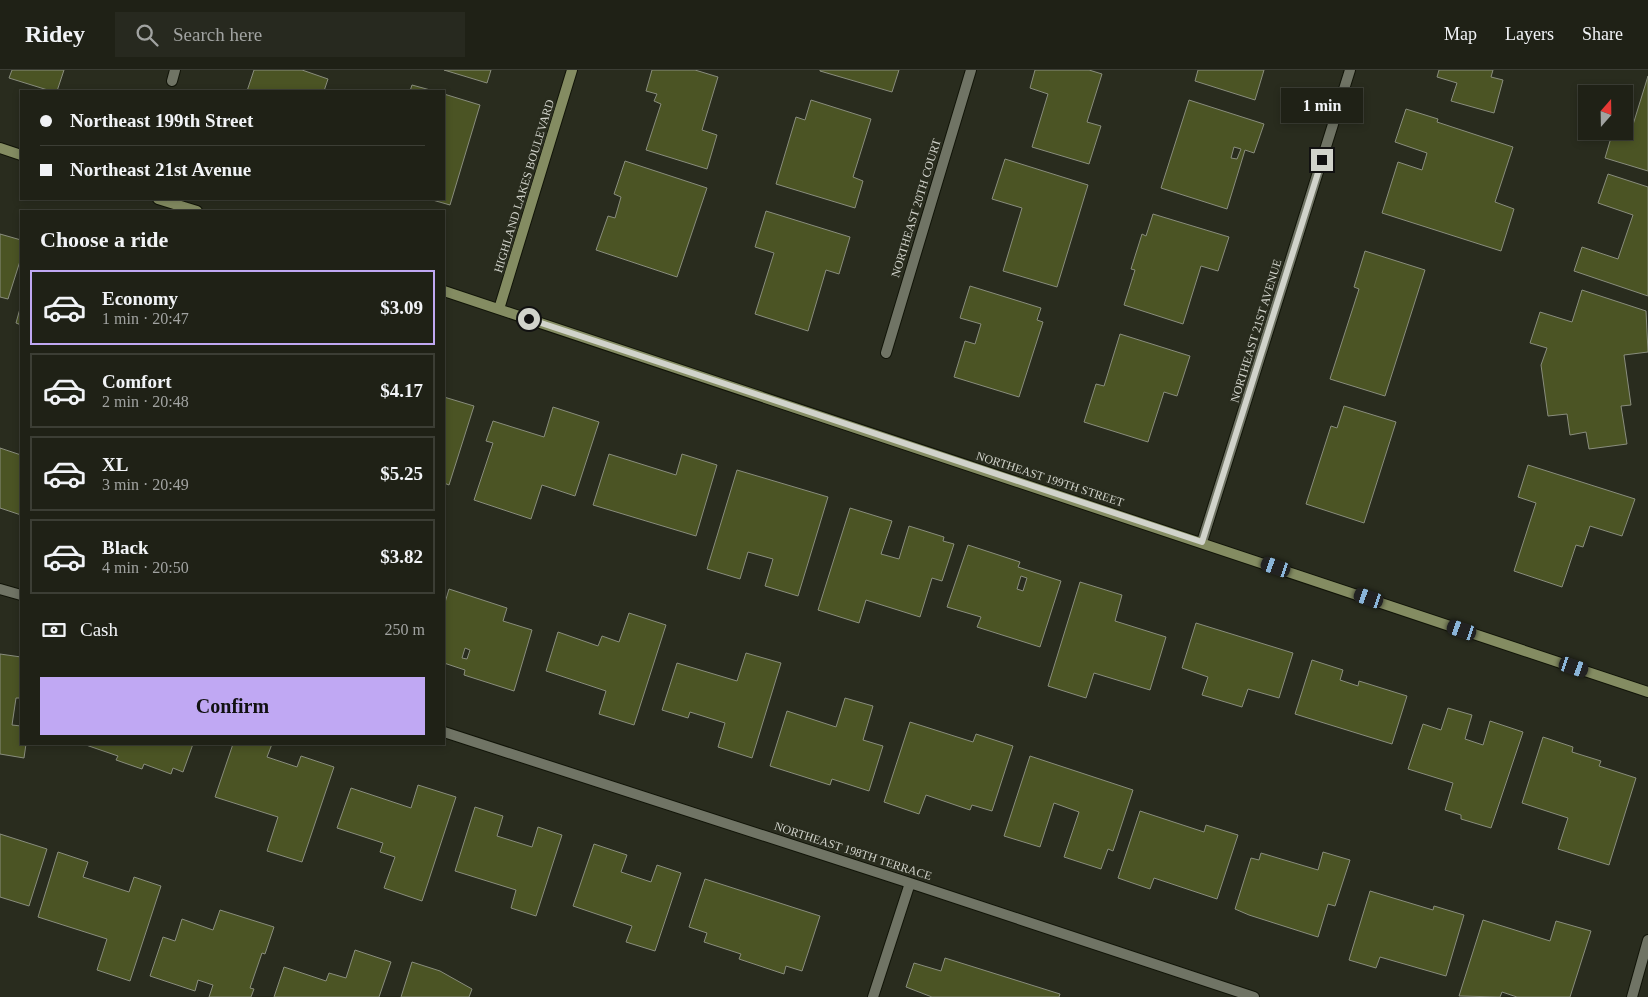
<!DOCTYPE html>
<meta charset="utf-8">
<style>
body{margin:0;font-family:Georgia,serif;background:#27291f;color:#f1f3f6;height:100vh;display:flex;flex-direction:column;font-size:19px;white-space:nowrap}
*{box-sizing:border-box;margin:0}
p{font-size:16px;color:#a1a3a1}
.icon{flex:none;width:28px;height:28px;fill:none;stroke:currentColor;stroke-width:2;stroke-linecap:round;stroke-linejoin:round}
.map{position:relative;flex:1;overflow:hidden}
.side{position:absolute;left:20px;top:140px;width:425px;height:535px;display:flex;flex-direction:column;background:#1f2116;border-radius:0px;box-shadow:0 2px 8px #0003,0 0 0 1px #3c3e35}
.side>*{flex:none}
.banner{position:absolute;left:20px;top:20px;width:425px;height:110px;border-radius:0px;box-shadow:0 2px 8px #0003,0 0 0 1px #3c3e35;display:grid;align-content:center;height:110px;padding:0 20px;background:#1f2116}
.needle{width:32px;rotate:20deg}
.tools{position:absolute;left:1578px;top:15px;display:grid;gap:10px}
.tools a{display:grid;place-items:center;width:55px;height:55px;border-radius:0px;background:#1f2116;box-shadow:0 2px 8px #0003,0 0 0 1px #3c3e35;font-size:25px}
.end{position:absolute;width:22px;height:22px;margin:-11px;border:6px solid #d1d3cb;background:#111;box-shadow:0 0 0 2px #111}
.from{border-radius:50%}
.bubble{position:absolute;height:35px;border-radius:0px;background:#1f2116;box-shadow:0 2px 8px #0003,0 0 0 1px #3c3e35;font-size:16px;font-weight:700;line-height:35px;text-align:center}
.car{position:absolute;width:15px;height:30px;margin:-15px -8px;border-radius:6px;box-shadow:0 0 4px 1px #0007;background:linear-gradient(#222 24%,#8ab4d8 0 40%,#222 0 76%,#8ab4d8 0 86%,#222 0)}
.banner b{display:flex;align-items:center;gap:18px;height:48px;font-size:19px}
.banner b+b{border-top:1px solid #3c3e35}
.banner i{width:12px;height:12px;background:#f1f3f6}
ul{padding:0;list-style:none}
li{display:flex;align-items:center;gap:15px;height:75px;margin:0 10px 8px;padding:0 10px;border:2px solid #3c3e35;border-radius:0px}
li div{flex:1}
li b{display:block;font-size:19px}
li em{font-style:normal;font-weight:700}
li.on{border-color:#c0a8f3}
li>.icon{width:45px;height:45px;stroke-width:1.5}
h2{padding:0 20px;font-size:22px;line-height:60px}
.pay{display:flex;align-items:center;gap:12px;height:55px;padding:0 20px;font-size:19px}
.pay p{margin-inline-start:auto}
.action{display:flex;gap:10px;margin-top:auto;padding:10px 20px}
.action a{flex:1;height:58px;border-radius:0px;background:#c0a8f3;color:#111;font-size:20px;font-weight:700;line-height:58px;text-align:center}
header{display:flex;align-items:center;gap:30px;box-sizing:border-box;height:70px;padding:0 25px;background:#1f2116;border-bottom:1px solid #3c3e35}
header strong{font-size:24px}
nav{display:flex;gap:28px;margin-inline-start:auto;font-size:18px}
.search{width:350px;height:45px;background:#27291f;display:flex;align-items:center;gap:12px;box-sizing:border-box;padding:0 18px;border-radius:0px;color:#a1a3a1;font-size:19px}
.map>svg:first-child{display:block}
.building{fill:#4b5424;stroke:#898d7d;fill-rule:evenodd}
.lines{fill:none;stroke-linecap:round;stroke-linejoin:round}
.street-casing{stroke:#111408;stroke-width:12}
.secondary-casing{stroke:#111408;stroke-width:12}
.street{stroke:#707465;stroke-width:10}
.secondary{stroke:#848c62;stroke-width:10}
.route{stroke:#d1d3cb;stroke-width:6}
.labels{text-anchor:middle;stroke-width:5;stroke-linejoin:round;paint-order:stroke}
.street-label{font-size:12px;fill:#d1d3cb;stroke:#292c1e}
</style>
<header>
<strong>Ridey</strong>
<div class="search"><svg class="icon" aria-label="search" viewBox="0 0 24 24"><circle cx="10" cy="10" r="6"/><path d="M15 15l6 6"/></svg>Search here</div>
<nav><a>Map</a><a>Layers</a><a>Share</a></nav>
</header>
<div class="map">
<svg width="1648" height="927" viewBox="0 0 1648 927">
<rect width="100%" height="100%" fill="#292c1e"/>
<path class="building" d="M12,0H64L57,21H51L9,8Z
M254,0H302L328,9L324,21H247Z
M444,0H491L487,13Z
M652,0H695L718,7L702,60L717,65L707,99L646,80L661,34L654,31L657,24L646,21Z
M820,0H899L892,22L820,1Z
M1035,0H1089L1102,4L1087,52L1101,56L1089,94L1032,77L1048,24L1030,18Z
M1198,0H1264L1255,30L1195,11Z
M1439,0H1493L1491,7L1503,10L1494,43L1451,31L1457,13L1437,7Z
M1648,6V101L1605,88L1613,61H1624V56L1632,58Z
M412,15L434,21H410Z
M444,24L480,35L450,135L429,129H444Z
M811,30L871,49L853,107L863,111L855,138L776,114L796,47L805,50Z
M1189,30L1264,54L1254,83L1245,80L1227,139L1161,118ZM1234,77L1241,79L1237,89L1231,88Z
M1406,39L1438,49L1437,52L1513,77L1495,132L1514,139L1501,181L1382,143L1398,92L1422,100L1427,83L1395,72Z
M1005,89L1088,115L1057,217L1003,201L1022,138L992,129Z
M625,91L707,118L677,207L596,180L608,146L615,148L621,127L614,124Z
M1608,104L1648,117V226L1574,201L1582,177L1618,189L1633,145L1598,133Z
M766,141L850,167L839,204L826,200L808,261L755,244L774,183L755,177Z
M1153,144L1229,167L1218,201L1201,196L1183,254L1124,235L1135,200L1131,199L1142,164L1146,166Z
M0,164L21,170V188L8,229L0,227Z
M1365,181L1425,200L1385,326L1330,309L1359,219L1354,217Z
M970,216L1041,238L1037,250L1043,252L1019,327L954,307L965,271L975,274L981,254L960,248Z
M1582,220L1646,241L1648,282L1624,285L1631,335L1621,336L1627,374L1589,379L1586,362L1570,365L1567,344L1548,346L1541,295L1547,278L1530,273L1540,242L1572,252Z
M21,235V255L16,253Z
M1120,264L1190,286L1177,326L1164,322L1148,372L1084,352L1096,314L1104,316Z
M444,327L474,336L449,415L444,413Z
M1344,336L1396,352L1364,453L1306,434L1331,356L1337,358Z
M553,337L599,352L575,426L542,415L531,449L474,430L493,373L486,371L493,351L544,367Z
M0,378L21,385V445L0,438Z
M609,384L676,405L682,384L717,395L696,466L593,435Z
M1528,395L1635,429L1622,466L1590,456L1583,477L1576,475L1562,517L1514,501L1536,433L1518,427Z
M737,400L828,427L798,526L765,516L773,489L748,482L740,509L707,499Z
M850,438L892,451L881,484L899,489L909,456L944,467L943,471L954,474L942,511L932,508L920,547L866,530L859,553L818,540Z
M968,475L1020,492L1018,497L1061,511L1040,577L977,557L981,547L947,537ZM1021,506L1027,508L1023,521L1017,519Z
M1080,512L1122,525L1115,551L1166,567L1150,620L1094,603L1086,628L1048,616Z
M449,519L507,538L503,551L532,560L514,621L464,605L465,600L444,593V536ZM465,578L470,580L467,589L462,588Z
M629,543L666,555L634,655L599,644L606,621L546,601L558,562L598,576L602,566L619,572Z
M1196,553L1293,583L1279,628L1248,619L1242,637L1202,625L1208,607L1182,598Z
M746,583L781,593L752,688L718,677L725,653L690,642L688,648L662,640L677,593L737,611Z
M0,584L21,587V628H16L12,655L21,656V674H26L24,688L0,684Z
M1312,590L1343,600L1340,610L1358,616L1359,611L1407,626L1392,674L1295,644Z
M845,628L873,636L863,670L883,676L869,721L832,709L830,715L770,696L787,641L836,657Z
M1448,638L1472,645L1465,669L1483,675L1490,651L1523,662L1491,758L1461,749V745L1445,740L1453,713L1408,699L1423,654L1441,660Z
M910,652L973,672L976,664L1013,676L992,741L972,735L970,740L926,725L919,744L884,732Z
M1543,667L1573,677L1572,682L1601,691L1599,696L1636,708L1609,795L1558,779L1568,748L1522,733Z
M83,674H193L183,702L173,698L171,704L144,694L142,699L116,690L118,686Z
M233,674H272L267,687L297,697L301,686L334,697L302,792L267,781L278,747L215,727Z
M1030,686L1133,720L1113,781L1108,779L1101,799L1064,787L1079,742L1054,733L1040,777L1004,766Z
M418,715L456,727L422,831L384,818L395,787L380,782L383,773L337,758L351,718L411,738Z
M475,737L503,746L497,766L532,777L538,757L562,765L536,846L511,838L516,820L455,801Z
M1140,741L1204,762L1206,755L1238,765L1217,829L1154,808L1150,819L1118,808Z
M0,764L47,779L29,836L0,827Z
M594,774L627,785L621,802L651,812L657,795L681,803L655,881L626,872L632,856L573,836Z
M58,782L88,792L83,807L129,822L134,807L161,816L130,911L97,900L107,869L38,847Z
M1323,782L1350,790L1335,836L1328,834L1318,867L1249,845L1235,839L1251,788L1259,790L1261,783L1318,800Z
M705,809L820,846L802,901L786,896L784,904L739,889L741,884L704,872L707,863L689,857Z
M1370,821L1433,840L1434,836L1464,845L1446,906L1380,887L1376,898L1349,890Z
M220,840L274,857L265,884L262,883L250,918L254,919L251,927H209L213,915L198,910L195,921L150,906L163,867L175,871L182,849L213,860Z
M1483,850L1550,871L1556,851L1591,861L1570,927H1517L1502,922L1500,927L1459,926Z
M355,880L391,892L379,927H274L284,897L326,911L329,903L346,908Z
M945,888L1060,924L1059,927H932L906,917L914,893L941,901Z
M412,892L440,901L472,919L469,927H401Z"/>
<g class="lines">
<defs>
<path id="street" d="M172,11L175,0
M886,283L971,0
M1202,472L1350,0
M0,519L21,525
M444,662L910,813L1254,927
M873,927L910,813
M1632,927L1648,870"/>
<path id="secondary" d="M0,78L21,85
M158,129L197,141
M444,221L1648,622
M499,239L572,0"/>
</defs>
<use href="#street" class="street-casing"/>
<use href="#secondary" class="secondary-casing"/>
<use href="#street" class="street"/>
<use href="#secondary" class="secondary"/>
</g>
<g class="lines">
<path class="route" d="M529,249L1202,472L1322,90"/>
</g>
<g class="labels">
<g class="street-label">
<text transform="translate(524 116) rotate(-73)" y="4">HIGHLAND LAKES BOULEVARD</text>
<text transform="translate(916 138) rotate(-73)" y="4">NORTHEAST 20TH COURT</text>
<text transform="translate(1256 261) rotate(-73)" y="4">NORTHEAST 21ST AVENUE</text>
<text transform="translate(1050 409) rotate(18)" y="4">NORTHEAST 199TH STREET</text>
<text transform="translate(853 781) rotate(18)" y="4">NORTHEAST 198TH TERRACE</text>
</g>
</g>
</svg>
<div class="tools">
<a><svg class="needle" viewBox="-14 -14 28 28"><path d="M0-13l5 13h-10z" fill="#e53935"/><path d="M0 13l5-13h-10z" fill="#a1a3a1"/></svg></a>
</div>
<i class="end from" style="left:529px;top:249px"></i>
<i class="end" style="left:1322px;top:90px"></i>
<div class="bubble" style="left:1281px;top:18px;width:82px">1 min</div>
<i class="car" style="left:1276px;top:497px;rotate:289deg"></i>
<i class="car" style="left:1369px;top:528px;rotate:289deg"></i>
<i class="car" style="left:1462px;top:560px;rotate:289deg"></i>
<i class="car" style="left:1574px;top:597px;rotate:109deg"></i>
<div class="banner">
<b><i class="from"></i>Northeast 199th Street</b>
<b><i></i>Northeast 21st Avenue</b>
</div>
<section class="side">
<h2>Choose a ride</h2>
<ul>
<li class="on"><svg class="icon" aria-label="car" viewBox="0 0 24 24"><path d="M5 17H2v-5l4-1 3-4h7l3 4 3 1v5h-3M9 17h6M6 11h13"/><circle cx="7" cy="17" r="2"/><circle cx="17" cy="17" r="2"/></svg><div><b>Economy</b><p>1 min · 20:47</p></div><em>$3.09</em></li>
<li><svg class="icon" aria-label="car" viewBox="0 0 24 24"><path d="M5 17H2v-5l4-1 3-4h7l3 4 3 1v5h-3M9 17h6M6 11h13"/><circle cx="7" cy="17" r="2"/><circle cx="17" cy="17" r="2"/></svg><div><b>Comfort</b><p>2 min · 20:48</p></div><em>$4.17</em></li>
<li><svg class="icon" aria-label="car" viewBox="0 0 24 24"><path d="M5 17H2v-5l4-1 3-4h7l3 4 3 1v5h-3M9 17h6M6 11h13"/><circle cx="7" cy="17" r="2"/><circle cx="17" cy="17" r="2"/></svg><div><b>XL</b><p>3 min · 20:49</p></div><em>$5.25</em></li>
<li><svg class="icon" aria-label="car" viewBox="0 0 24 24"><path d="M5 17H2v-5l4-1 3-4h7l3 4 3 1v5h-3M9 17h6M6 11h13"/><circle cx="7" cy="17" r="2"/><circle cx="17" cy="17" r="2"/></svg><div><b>Black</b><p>4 min · 20:50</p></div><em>$3.82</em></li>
</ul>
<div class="pay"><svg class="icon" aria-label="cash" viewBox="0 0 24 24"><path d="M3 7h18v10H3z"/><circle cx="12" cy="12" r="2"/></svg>Cash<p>250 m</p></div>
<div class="action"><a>Confirm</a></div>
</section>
</div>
